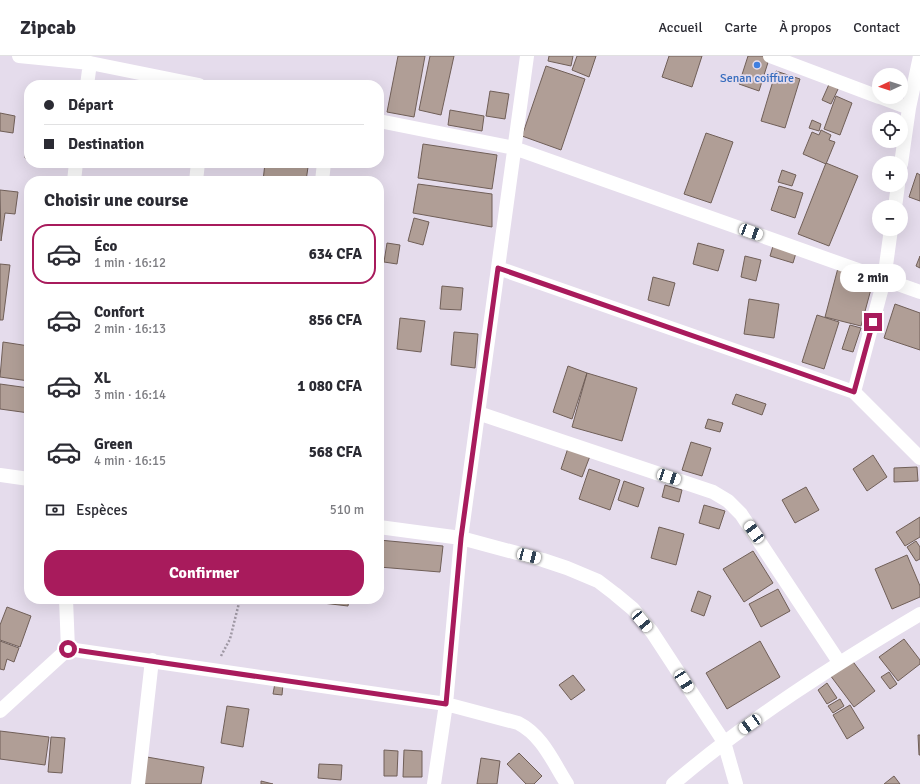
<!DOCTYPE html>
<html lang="fr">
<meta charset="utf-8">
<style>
body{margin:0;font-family:Signika,sans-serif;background:#f2f2f3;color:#2b2b33;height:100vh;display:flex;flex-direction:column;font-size:15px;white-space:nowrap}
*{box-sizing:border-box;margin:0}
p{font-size:13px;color:#7c7c81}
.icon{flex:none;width:22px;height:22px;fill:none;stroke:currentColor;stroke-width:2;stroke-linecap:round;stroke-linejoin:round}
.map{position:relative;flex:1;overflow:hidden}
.side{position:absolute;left:24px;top:120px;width:360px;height:428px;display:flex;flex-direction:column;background:#fff;border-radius:16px;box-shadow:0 4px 16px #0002}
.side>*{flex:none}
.banner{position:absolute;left:24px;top:24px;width:360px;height:88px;border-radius:16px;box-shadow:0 4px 16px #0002;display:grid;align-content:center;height:88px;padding:0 20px;background:#fff}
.needle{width:26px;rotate:267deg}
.controls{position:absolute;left:872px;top:12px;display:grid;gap:8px}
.controls a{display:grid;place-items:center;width:36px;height:36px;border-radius:50%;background:#fff;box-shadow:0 4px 16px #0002;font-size:20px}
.end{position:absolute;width:18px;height:18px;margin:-9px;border:5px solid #a81b5c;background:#fff;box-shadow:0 0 0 2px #fff}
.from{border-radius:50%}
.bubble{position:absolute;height:28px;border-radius:14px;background:#fff;box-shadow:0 4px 16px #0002;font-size:13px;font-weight:700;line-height:28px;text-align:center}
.car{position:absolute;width:12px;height:24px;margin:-12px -6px;border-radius:5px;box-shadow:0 0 3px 1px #0007;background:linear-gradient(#fff 24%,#345 0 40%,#fff 0 76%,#345 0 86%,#fff 0)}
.banner b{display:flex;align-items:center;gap:14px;height:38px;font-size:15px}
.banner b+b{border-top:1px solid #e1e1e2}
.banner i{width:10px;height:10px;background:#2b2b33}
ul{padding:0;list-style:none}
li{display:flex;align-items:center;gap:12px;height:60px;margin:0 8px 6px;padding:0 12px;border:2px solid transparent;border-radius:16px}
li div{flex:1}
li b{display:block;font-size:15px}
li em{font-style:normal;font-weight:700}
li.active{border-color:#a81b5c}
li>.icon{width:36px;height:36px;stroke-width:1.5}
h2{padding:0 20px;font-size:18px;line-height:48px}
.pay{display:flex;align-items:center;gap:10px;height:44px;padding:0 20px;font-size:15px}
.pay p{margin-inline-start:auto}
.primary-button{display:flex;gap:8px;margin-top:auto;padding:8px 20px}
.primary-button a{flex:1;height:46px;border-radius:16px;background:#a81b5c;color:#fff;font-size:16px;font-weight:700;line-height:46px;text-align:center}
header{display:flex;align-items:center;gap:24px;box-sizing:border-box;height:56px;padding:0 20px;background:#fff;border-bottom:1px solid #e1e1e2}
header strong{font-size:19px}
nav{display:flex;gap:22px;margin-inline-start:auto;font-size:14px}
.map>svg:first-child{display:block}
.building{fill:#b09e96;stroke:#705f58}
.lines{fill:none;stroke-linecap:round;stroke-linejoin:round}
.path{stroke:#9f98a4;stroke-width:2.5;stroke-dasharray:2 2;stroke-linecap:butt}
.minor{stroke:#fff;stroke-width:14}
.route{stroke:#a81b5c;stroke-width:5}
.shop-dot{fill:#3f7fe0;stroke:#e5dcec;stroke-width:1.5}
.labels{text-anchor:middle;stroke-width:3.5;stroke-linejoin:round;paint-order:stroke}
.shop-label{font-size:12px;fill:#366cbe;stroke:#e5dcec}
</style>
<header>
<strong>Zipcab</strong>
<nav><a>Accueil</a><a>Carte</a><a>À propos</a><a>Contact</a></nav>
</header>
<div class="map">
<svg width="920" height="728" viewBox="0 0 920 728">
<rect width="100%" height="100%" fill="#e5dcec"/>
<path class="building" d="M398,0H425L414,61L387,56Z
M430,0H454L441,59L419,54Z
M549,0H573L571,10L548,5Z
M577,0H596L589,21L572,14Z
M669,0H702L692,31L662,21Z
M748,0H770L759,35L739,28Z
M546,10L585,23L561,94L522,80Z
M776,15L800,23L785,72L761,65Z
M830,26L839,31L831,48L822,44Z
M490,35L509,38L505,63L486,60Z
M836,40L852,47L840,79L824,73Z
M450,54L484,60L482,75L448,69Z
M0,57L15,60L13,77L0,75Z
M812,64L821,68L819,75L809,72Z
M821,74L831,79L829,84L835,86L826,108L803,98L812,76L819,79Z
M28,75H29V103L25,102Z
M379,75L382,76L379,98Z
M706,77L733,86L711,147L684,138Z
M423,88L497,99L492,133L418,122Z
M265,107L308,111L306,125H263Z
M826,107L858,120L829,190L798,178Z
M782,114L796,119L792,130L778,126Z
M917,117L920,119V145L909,141Z
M418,128L492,138V171L413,157Z
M779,130L803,137L795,162L771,154Z
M0,134L18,136L15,158L5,157L1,185Z
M414,162L429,166L423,189L408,185Z
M387,187L400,189L397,208L384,206Z
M698,187L724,194L718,215L693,208Z
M773,190L796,197L793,207L770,200Z
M745,200L761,204L756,225L741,221Z
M920,200V212L916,210Z
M0,208L10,209L3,264H0Z
M838,212L874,222L861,270L825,261Z
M653,221L675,227L669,250L648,244Z
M442,230L463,232L461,254L440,253Z
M749,243L779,248L774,282L744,278Z
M895,248L920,257V294L884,282Z
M817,259L839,266L824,313L802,306Z
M400,262L425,265L421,296L397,293Z
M850,269L861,272L853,296L842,293Z
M454,276L478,278L475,312L451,309Z
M3,286L29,290V325L0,321Z
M568,310L587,317L572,363L553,356Z
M587,317L637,332L622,385L572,371Z
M0,328L29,332V357L0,353Z
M736,338L766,348L762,359L732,348Z
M708,363L723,367L720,376L705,372Z
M691,386L711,392L702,420L682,414Z
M568,392L590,400L582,421L561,413Z
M873,399L887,421L867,435L853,413Z
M917,411L918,425L894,426V412Z
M589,413L620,424L610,454L579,443Z
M624,425L644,432L638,451L618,444Z
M665,429L682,434L679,446L662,441Z
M806,431L819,454L795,467L782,444Z
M704,449L725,455L719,473L699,467Z
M920,461V481L905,490L896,476Z
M659,471L684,478L676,509L651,502Z
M379,484L443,490L440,516L379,511Z
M916,485L920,491V503L916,505L907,491Z
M753,495L773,527L744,546L723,513Z
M907,499L920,530V541L892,553L875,513Z
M778,533L790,555L761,571L749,548Z
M698,535L711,540L704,560L691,555Z
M314,543H349L348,550L314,546Z
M7,551L31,560L20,591L0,584V569Z
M904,583L920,604V608L898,625L879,601Z
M0,585L19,592L14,606L7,603L4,614L0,613Z
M760,585L780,621L727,653L706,617Z
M851,603L875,635L854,651L830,619Z
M889,616L897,628L890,633L881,621Z
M573,619L585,634L571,644L559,629Z
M275,627L283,628L282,639L273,638Z
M827,627L837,642L827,648L818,634Z
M840,643L844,650L833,657L828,650Z
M850,649L864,672L847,683L833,659Z
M227,650L249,653L243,691L221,687Z
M0,675L49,681L45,709L0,703Z
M918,679H920V699H919Z
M51,681L65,682L62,717L48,716Z
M384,694L398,695L397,720H384Z
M404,694L422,695V721H403Z
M519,697L542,720L534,728H526L507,708Z
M147,701L204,711L201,728H142Z
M481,702L500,705L497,728H477Z
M319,708L342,709L341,724L318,722Z
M894,720L900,728H884Z
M261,725L273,728H261Z"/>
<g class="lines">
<path class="path" d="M221,600L230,583L240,543"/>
<path class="minor" d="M19,0L90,7L199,29
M770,0L879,41
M87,29L90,7
M880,41L909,52
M379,65L514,92L920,236
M901,108L909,52L920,0
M74,125L76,107
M196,125L198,107
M322,125L324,107
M895,151L898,129
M498,212L854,336L920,402
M854,336L884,224L891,173
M478,357L713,436L728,445L741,458L839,606
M0,419L29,423
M379,471L461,482L543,504L567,512L598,525L615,538L633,553L652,576L724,686L736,728
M66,543L68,593
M68,593L446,648L518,667C542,679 553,706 567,728
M0,655L68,593
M138,728L152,604
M434,728L446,648L461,482L527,0
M673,728C749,663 834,609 920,558"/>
</g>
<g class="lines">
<path class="route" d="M68,593L446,648L461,482L498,212L854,336L873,266"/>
</g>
<circle class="shop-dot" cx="757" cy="9" r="4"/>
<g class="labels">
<g class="shop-label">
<text x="757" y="26">Senan coiffure</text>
</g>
</g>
</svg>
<div class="controls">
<a><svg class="needle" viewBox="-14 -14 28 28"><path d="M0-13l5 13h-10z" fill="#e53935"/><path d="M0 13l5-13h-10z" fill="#7c7c81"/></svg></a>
<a><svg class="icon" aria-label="locate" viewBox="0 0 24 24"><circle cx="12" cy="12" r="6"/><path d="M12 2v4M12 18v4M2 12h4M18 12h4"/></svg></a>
<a>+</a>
<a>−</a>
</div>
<i class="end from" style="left:68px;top:593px"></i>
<i class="end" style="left:873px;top:266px"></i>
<div class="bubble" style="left:840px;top:208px;width:66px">2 min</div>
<i class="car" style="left:751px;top:176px;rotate:110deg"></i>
<i class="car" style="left:669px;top:421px;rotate:108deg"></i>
<i class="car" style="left:754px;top:476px;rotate:324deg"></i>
<i class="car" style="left:529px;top:500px;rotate:105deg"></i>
<i class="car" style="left:642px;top:565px;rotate:140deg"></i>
<i class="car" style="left:684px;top:625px;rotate:147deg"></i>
<i class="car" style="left:750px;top:668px;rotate:235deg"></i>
<div class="banner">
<b><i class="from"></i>Départ</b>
<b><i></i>Destination</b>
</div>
<section class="side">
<h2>Choisir une course</h2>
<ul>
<li class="active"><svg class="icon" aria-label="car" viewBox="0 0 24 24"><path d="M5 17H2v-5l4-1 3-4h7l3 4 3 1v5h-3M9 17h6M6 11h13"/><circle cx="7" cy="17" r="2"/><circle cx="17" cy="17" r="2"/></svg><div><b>Éco</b><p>1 min · 16:12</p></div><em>634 CFA</em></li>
<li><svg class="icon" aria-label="car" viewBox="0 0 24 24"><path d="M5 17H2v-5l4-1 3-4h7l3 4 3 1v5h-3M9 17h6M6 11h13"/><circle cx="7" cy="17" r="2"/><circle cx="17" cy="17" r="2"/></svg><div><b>Confort</b><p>2 min · 16:13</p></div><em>856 CFA</em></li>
<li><svg class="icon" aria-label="car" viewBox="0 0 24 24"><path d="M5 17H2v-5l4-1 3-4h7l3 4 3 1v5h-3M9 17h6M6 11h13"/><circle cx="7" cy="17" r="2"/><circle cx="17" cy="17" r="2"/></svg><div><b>XL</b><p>3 min · 16:14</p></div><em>1 080 CFA</em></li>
<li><svg class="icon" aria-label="car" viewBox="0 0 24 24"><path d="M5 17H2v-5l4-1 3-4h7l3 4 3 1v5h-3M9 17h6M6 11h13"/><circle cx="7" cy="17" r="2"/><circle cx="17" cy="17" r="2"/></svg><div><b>Green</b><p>4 min · 16:15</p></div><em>568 CFA</em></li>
</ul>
<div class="pay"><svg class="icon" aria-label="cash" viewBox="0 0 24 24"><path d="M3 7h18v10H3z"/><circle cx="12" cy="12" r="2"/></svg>Espèces<p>510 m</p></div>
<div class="primary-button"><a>Confirmer</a></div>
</section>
</div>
